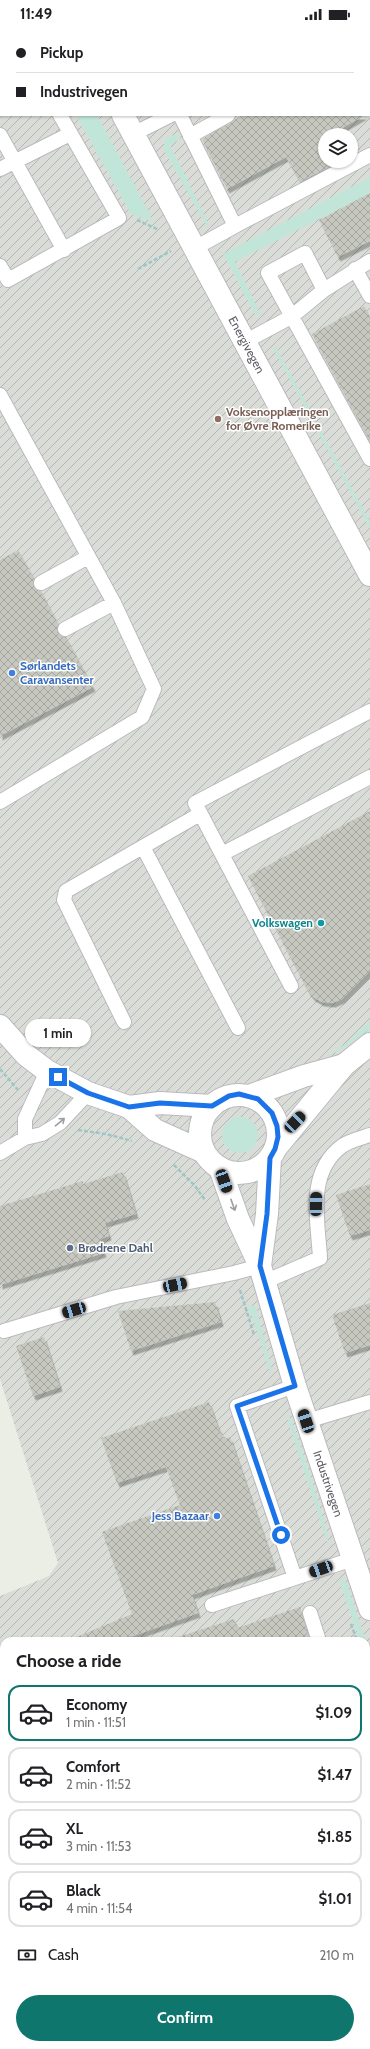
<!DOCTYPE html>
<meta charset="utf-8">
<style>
body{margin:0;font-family:Cabin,sans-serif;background:#f2f2f2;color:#202124;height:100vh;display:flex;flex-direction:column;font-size:15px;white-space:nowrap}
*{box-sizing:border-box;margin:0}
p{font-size:13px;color:#757577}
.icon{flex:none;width:22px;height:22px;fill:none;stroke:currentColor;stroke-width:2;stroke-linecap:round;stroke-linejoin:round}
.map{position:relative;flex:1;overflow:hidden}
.drawer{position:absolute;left:0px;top:1609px;width:370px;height:412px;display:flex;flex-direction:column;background:#fff;border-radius:12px 12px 0 0;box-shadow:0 1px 3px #0004}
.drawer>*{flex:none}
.top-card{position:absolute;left:0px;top:0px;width:370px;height:88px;box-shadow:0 1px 3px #0004;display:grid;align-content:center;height:88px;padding:0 16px;background:#fff}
.buttons{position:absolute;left:318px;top:100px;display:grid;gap:8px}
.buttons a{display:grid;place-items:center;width:40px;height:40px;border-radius:50%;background:#fff;box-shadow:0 1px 3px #0004;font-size:20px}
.end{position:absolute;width:18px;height:18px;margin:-9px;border:5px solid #1a73e8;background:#fff;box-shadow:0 0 0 2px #fff}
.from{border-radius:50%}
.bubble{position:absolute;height:28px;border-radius:14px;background:#fff;box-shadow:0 1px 3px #0004;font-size:13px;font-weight:800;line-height:28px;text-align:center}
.car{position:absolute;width:12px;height:24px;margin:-12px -6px;border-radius:5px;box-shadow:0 0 3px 1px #0007;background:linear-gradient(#222 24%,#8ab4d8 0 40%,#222 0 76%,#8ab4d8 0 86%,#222 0)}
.top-card b{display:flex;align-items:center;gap:14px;height:38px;font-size:15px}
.top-card b+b{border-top:1px solid #e0e0e0}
.top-card i{width:10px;height:10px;background:#202124}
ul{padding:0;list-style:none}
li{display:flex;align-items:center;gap:12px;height:56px;margin:0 8px 6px;padding:0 8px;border:2px solid #e0e0e0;border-radius:12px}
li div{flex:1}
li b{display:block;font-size:15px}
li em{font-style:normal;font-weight:800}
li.current{border-color:#0f766e}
li>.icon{width:36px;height:36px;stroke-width:1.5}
h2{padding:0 16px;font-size:18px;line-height:48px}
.pay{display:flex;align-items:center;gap:10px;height:44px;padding:0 16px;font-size:15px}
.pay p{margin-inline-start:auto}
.action{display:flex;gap:8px;margin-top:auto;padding:8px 16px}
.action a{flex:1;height:46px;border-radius:24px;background:#0f766e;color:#fff;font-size:16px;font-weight:800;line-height:46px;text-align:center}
.status{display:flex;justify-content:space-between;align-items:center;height:28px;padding:0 20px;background:#fff;direction:ltr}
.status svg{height:11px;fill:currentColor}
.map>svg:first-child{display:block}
.industrial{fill:url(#industrial-furrows);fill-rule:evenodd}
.green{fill:#c2e5da}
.building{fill:url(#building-cross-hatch);filter:url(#shadow)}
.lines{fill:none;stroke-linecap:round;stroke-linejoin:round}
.lane-casing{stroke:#bbb9c0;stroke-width:16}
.street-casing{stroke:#bbb9c0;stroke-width:24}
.path{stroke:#9dc7c7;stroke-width:2.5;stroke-dasharray:4 2;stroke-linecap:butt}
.lane{stroke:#fff;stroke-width:14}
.street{stroke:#fff;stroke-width:22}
.oneway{stroke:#9e9da2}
.route{stroke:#1a73e8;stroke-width:5}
.education-dot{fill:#8d6e63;stroke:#fff;stroke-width:1.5}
.shop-dot{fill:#3f7fe0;stroke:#fff;stroke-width:1.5}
.culture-dot{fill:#0f9aa8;stroke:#fff;stroke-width:1.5}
.service-dot{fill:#5c6f8a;stroke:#fff;stroke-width:1.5}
.labels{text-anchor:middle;stroke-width:3;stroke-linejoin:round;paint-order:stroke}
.street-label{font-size:12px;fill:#5e5c64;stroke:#fff}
.education-label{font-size:12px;font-weight:bold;fill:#785e54;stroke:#fff;text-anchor:start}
.shop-label{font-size:12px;font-weight:bold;fill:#366cbe;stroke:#fff;text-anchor:start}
.culture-label{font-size:12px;font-weight:bold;fill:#0d838f;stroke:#fff;text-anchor:end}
.service-label{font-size:12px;font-weight:bold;fill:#4e5e75;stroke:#fff;text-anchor:start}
</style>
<div class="status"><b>11:49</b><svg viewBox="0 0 49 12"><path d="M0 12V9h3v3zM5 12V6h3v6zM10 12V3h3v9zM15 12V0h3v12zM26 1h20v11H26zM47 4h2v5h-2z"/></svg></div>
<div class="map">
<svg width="370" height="2021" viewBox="0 0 370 2021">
<defs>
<pattern id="industrial-furrows" width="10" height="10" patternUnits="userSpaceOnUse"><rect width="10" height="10" fill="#daddd7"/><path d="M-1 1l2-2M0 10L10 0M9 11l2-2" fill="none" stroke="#b4b6b2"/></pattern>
<pattern id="building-cross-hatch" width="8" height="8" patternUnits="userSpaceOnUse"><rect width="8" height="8" fill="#c7c9c1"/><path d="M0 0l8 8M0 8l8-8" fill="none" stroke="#a5a6a0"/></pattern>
<filter id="shadow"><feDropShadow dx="2.5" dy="4.5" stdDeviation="0" flood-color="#0004"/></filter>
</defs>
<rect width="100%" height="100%" fill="#eaeee5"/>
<path class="industrial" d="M0,0H370V2021H0V1568L49,1548L58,1535L0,1351ZM1,1H369V87H1ZM325,107H351V133H325ZM4,1613H366V2017H4Z"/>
<path class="green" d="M76,87H97L154,194L131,186Z
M176,106L181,111L170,117L209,197L207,199L164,122V114L166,110Z
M370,149V165L235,234L261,287L255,286L223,226Z
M276,319L370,494V501L273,320Z
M370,993V1001L344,1020L325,1030L346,1015Z
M222 1107a18 18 0 1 1 36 0a18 18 0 1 1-36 0Z
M250,1276L256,1280L272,1341L270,1345L253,1290L248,1281Z
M286,1387L291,1391L308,1440L328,1507V1517Z
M343,1551L347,1556L366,1613H360L339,1552Z"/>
<path class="building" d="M243,87H365L342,100L346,107H325V133H340L300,154L286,129L227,161L202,111Z
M370,165V213L338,229L319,192Z
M364,278L370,289V413L312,306Z
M18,522L34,550L33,559L41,563L58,596L57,605L61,608L66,609L93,659L0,708V532Z
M370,783V943L342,971L333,975L322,974L313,969L308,963L248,848Z
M123,1144L136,1186L105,1195L109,1208L100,1211L104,1225L0,1257V1178L83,1153V1156Z
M370,1156V1202L350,1208L336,1167Z
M215,1274L221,1294L131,1323L118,1283Z
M370,1275V1317L345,1325L332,1287Z
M44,1309L60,1359L33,1368L16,1318Z
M209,1374L220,1405L222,1404L224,1411L230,1409L274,1538L192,1567L198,1585L119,1613H67L132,1586L102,1504L180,1477L166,1439L117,1455L101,1410Z
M300,1579L310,1613H179L178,1609L234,1591L237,1600Z"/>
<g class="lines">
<defs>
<path id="lane" d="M12,0L13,1
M140,0L141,1
M352,0V1
M158,1L160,0
M369,34L370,36
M180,87L235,198L370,127
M133,106L171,87
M0,107L64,222
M190,108L228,87
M0,141L70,106
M195,220L235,198
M0,238L8,252L119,190L60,87
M355,241L370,268
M324,262L305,225L268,245L370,431
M246,313L291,289L324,262L370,233
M0,367L114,575L154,661L142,689L0,774
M41,555L88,529
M65,601L114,575
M143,819L238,1000
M222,826L370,749
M291,958L195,775L370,683
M124,994L64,872L66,863L200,786
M25,1110V1091L47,1043
M0,1125L25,1110L42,1106L60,1095L88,1065
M264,1254L320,1230C318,1192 306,1145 342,1118C349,1113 361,1110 370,1107
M4,1303L116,1269L234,1245L260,1238
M295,1358L237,1378L295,1550
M307,1393L370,1374
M212,1577L353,1531
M310,1585L319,1613
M0,1628L4,1629
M366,1691L370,1690
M366,1770L370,1769
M366,1904L370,1902
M0,1961L4,1960
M119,2017L121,2021"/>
<g id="street">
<path d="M75,0L76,1"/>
<path id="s1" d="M123,87L370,547"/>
<path d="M0,998L26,1027L47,1043L88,1065L129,1079L155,1102L204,1124"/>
<circle cx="239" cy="1106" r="39"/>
<path d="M249,1068L304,1048L344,1037"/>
<path d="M129,1079L160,1075L212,1078"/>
<path d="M275,1121L344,1037L370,1016"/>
<path id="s2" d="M220,1140L238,1191L260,1238L295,1358L370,1581"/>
<path d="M260,1238L267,1186L270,1130"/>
</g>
</defs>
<use href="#lane" class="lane-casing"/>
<use href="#street" class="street-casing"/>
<path class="path" d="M137,192L157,201
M138,241L171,223
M0,1041L18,1062
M78,1102L106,1106L132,1113
M174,1137L195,1158L205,1172
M240,1262L254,1307
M351,1596L357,1613
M366,1640L370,1652"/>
<use href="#lane" class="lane"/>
<use href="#street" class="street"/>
</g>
<defs><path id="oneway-shaft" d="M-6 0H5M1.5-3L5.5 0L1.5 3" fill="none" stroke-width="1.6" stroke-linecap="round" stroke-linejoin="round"/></defs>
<g class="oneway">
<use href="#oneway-shaft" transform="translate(60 1094) rotate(-40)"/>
<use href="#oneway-shaft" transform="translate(233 1177) rotate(70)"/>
</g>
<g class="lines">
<path class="route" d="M58,1049L88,1065L129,1079L160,1075L212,1078L229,1068L239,1066L258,1071L272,1085L277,1098L278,1109L275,1121L270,1130L267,1186L260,1238L295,1358L237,1378L281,1507"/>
</g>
<circle class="education-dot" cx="218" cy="391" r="4"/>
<g class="shop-dot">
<circle cx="12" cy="645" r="4"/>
<circle cx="217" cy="1488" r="4"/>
</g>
<circle class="culture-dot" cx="321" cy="895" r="4"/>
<circle class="service-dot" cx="70" cy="1220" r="4"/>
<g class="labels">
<g class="street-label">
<text dy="4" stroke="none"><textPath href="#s1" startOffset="261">Energivegen</textPath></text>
<text dy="4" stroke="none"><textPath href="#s2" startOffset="334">Industrivegen</textPath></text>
</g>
<g class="education-label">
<text x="226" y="388">Voksenopplæringen<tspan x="226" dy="14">for Øvre Romerike</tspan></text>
</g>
<g class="shop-label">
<text x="20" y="642">Sørlandets<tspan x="20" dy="14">Caravansenter</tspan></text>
<text x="209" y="1492" text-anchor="end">Jess Bazaar</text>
</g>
<g class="culture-label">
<text x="313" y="899">Volkswagen</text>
</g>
<g class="service-label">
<text x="78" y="1224">Brødrene Dahl</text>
</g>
</g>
</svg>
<div class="buttons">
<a><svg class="icon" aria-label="layers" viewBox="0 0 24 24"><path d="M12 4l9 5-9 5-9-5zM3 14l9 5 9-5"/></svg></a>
</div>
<i class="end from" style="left:281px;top:1507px"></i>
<i class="end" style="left:58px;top:1049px"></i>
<div class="bubble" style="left:25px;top:991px;width:66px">1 min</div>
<i class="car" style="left:295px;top:1094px;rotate:44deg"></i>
<i class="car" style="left:224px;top:1153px;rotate:160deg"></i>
<i class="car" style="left:316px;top:1176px;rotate:1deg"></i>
<i class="car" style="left:175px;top:1257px;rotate:78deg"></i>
<i class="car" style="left:74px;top:1282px;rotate:253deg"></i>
<i class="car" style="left:306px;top:1393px;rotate:342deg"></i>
<i class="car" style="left:321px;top:1541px;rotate:250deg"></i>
<div class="top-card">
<b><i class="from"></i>Pickup</b>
<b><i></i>Industrivegen</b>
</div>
<section class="drawer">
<h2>Choose a ride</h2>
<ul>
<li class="current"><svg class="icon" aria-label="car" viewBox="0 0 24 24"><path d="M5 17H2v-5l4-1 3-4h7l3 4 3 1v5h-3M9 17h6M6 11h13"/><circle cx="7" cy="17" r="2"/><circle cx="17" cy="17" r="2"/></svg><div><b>Economy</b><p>1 min · 11:51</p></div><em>$1.09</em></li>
<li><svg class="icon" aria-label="car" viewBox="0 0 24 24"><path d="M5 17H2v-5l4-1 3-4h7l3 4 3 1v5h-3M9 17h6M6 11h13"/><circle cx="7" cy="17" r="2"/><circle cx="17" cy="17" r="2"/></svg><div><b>Comfort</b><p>2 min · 11:52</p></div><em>$1.47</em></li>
<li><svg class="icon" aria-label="car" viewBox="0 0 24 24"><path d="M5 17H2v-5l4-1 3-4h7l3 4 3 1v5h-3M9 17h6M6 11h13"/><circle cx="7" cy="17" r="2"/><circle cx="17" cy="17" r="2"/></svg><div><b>XL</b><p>3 min · 11:53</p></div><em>$1.85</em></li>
<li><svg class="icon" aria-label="car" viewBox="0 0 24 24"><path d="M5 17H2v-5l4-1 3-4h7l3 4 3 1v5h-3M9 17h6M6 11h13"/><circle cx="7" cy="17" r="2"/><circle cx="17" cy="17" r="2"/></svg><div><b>Black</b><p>4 min · 11:54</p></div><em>$1.01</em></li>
</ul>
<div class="pay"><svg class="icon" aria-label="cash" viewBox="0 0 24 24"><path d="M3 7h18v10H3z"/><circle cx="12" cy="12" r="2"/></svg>Cash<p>210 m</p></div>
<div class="action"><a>Confirm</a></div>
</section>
</div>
